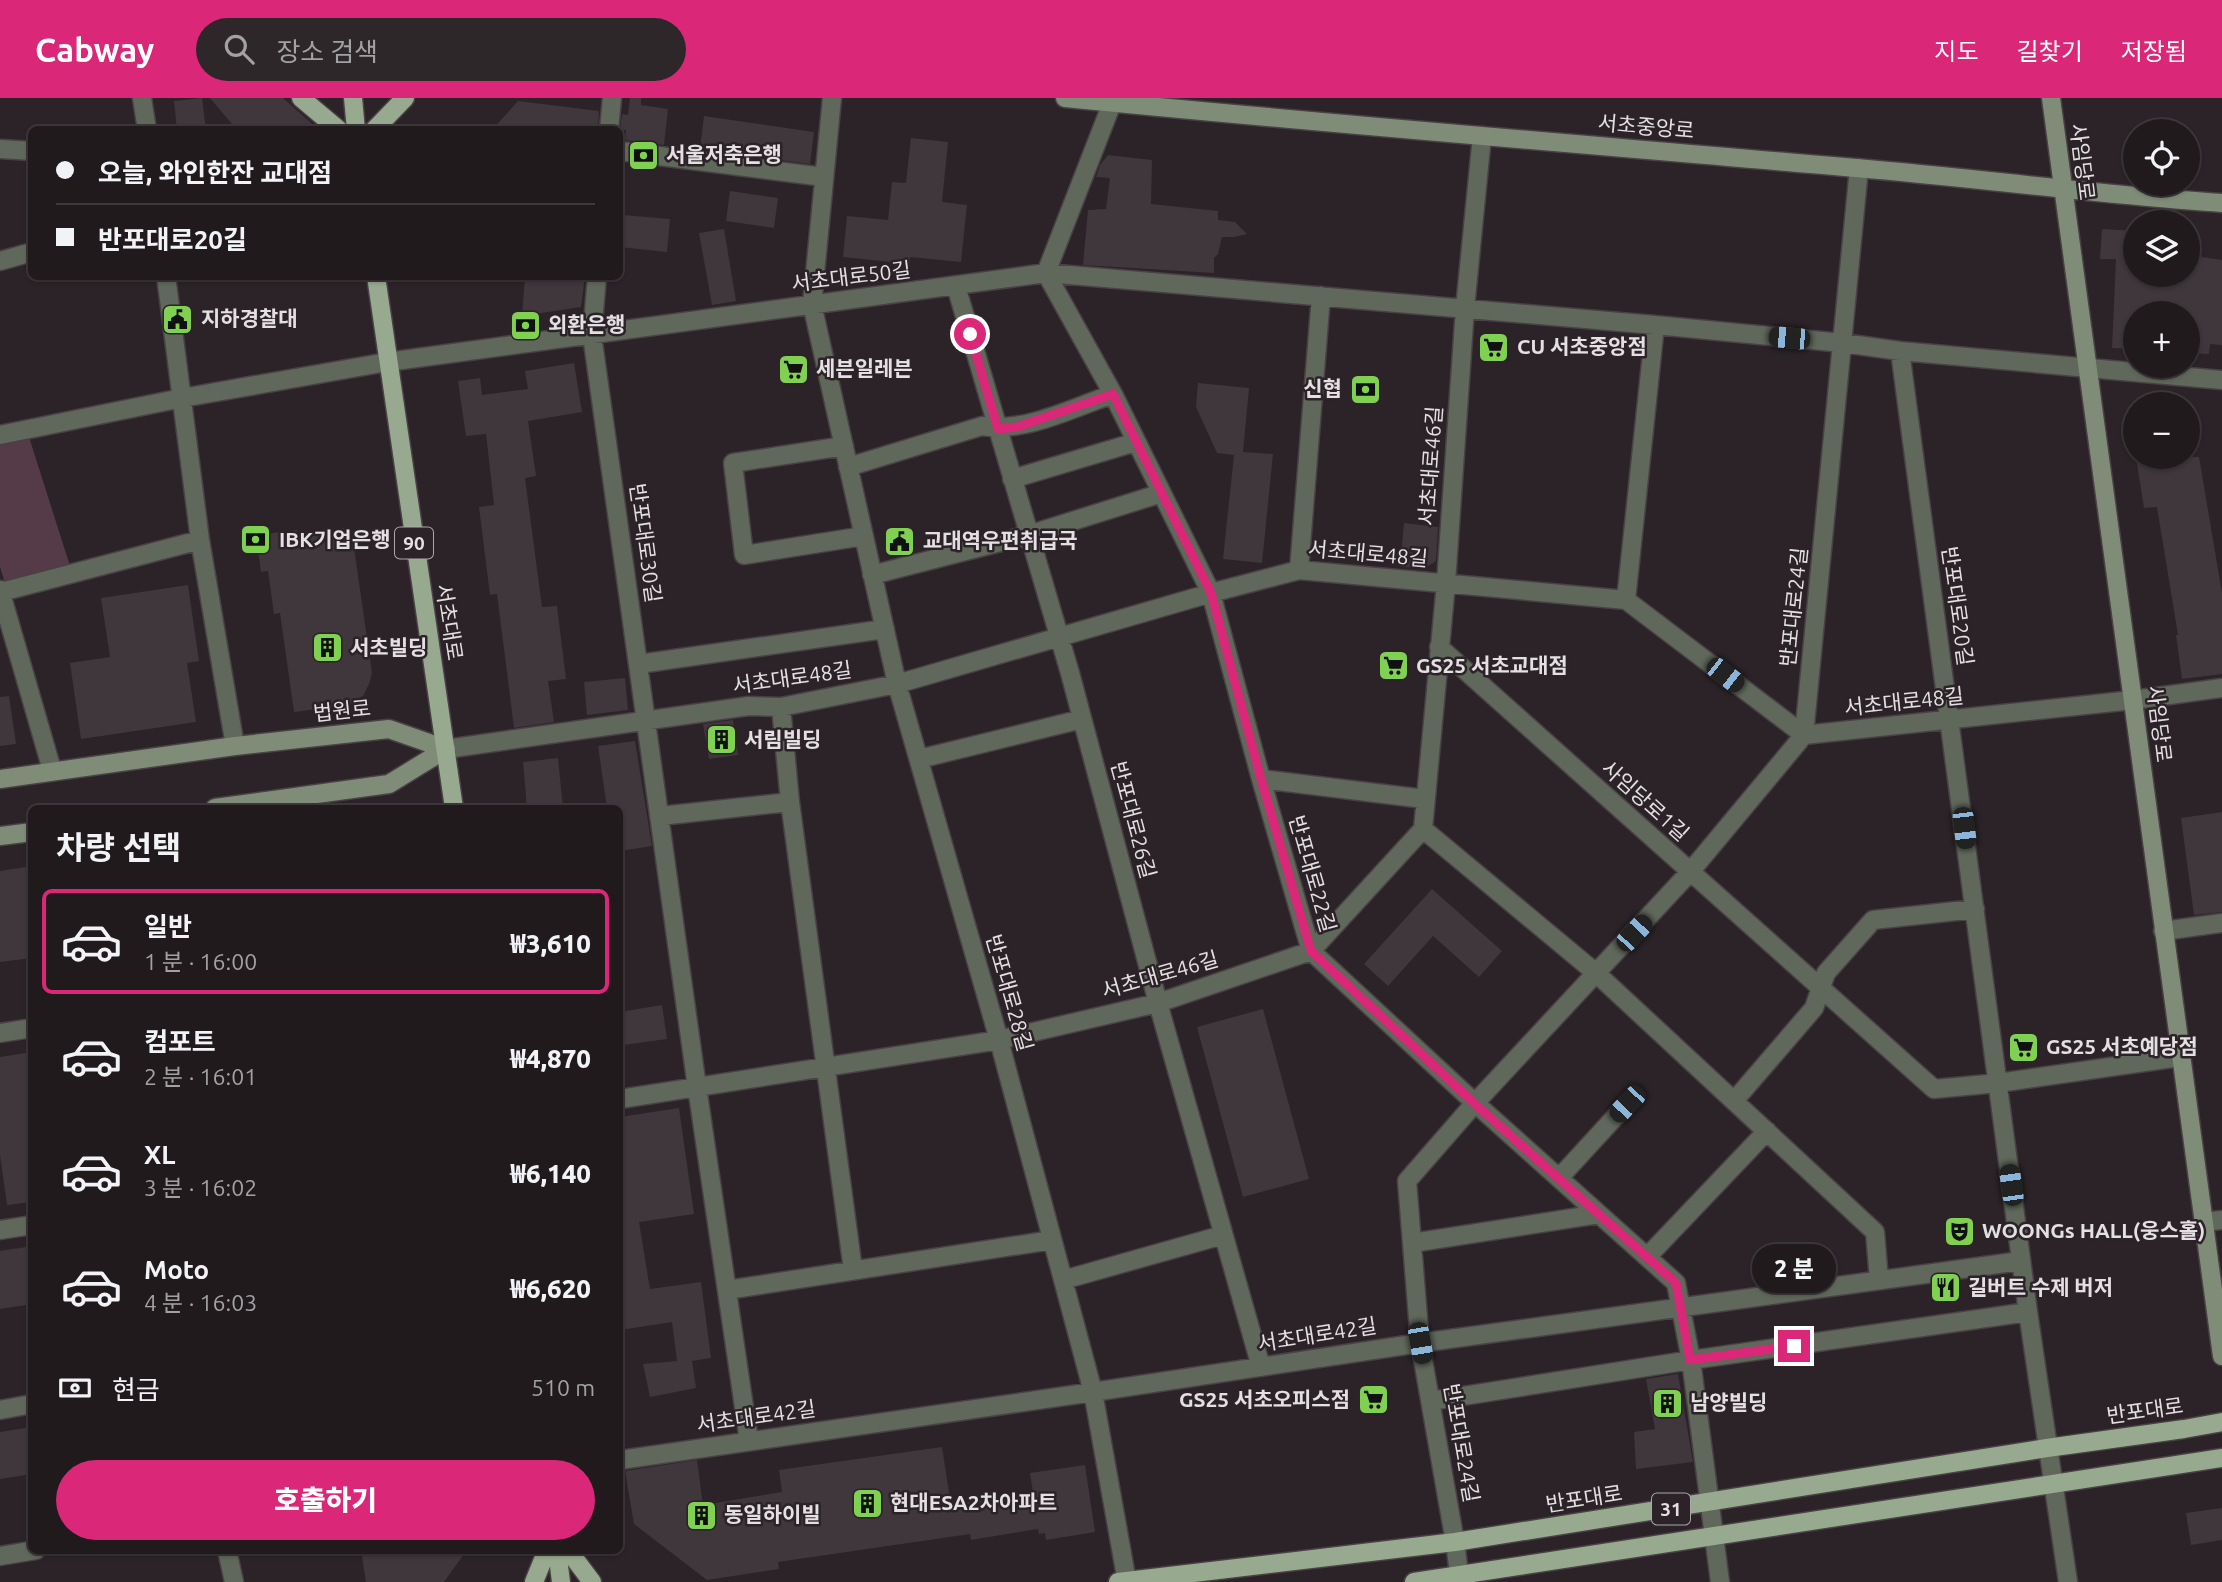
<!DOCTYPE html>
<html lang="ko">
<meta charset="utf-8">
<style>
body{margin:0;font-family:Ubuntu,"Noto Sans KR",sans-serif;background:#2d272a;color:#f1f3f6;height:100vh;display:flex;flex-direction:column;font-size:26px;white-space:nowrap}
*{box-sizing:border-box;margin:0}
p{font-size:23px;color:#a2a1a4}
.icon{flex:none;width:38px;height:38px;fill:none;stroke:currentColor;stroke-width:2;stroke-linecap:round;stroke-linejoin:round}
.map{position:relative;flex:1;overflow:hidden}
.drawer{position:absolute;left:28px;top:707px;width:595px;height:749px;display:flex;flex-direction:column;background:#201a1d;border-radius:10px;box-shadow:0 2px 5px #0004,0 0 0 2px #3d383b}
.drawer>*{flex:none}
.top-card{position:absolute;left:28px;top:28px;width:595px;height:154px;border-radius:10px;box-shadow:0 2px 5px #0004,0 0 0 2px #3d383b;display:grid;align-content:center;height:154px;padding:0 28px;background:#201a1d}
.buttons{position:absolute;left:2123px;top:21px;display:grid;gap:14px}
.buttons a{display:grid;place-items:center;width:77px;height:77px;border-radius:50%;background:#201a1d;box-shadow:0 2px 5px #0004,0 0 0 2px #3d383b;font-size:35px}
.end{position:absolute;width:32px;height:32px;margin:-16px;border:9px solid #db2777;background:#fff;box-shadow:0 0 0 4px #fff}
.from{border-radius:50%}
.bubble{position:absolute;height:49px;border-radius:24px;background:#201a1d;box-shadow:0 2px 5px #0004,0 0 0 2px #3d383b;font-size:23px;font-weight:800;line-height:49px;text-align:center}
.car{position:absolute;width:21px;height:42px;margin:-21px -10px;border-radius:9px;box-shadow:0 0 5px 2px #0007;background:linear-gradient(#222 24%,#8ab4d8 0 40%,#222 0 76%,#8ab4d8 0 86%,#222 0)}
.top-card b{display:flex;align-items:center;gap:24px;height:66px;font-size:26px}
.top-card b+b{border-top:2px solid #3d383b}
.top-card i{width:18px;height:18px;background:#f1f3f6}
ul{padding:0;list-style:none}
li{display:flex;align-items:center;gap:21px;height:105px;margin:0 14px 10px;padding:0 14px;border:4px solid transparent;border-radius:10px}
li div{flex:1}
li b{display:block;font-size:26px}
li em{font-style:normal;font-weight:800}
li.selected{border-color:#db2777}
li>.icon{width:63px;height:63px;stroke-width:1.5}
h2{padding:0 28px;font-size:32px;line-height:84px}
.pay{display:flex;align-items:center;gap:18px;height:77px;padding:0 28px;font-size:26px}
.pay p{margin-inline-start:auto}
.cta{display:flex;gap:14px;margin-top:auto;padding:14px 28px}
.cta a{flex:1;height:80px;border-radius:42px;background:#db2777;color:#fff;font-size:28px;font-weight:800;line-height:80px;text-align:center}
header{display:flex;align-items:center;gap:42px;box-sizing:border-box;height:98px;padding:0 35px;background:#db2777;color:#fff}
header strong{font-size:33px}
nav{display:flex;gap:38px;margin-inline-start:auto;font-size:24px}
.search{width:490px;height:63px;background:#2d272a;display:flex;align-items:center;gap:18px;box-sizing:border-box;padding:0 24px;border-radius:38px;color:#a2a1a4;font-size:26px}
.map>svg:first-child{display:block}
.green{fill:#553b48}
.building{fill:#3f373b}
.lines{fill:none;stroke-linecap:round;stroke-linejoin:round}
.street-casing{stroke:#494145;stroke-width:21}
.secondary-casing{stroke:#494145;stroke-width:21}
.primary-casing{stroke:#494145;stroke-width:21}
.street{stroke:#5f685b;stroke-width:18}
.secondary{stroke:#7f8d78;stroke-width:18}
.primary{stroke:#97a98f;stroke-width:18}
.route{stroke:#db2777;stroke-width:9}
.labels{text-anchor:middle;stroke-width:5;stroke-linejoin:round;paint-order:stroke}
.shield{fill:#2b2327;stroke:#aca7aa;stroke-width:2}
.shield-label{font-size:19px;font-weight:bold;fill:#e4dfe2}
.street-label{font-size:21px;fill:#e4dfe2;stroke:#2b2327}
.poi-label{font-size:21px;font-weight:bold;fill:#e4dfe2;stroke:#2b2327;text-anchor:start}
</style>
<header>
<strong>Cabway</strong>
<div class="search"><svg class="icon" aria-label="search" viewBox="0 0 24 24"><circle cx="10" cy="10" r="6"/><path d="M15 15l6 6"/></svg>장소 검색</div>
<nav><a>지도</a><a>길찾기</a><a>저장됨</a></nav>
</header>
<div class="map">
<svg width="2222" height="1484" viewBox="0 0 2222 1484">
<rect width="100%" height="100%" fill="#2b2327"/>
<path class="green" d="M29,339L70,468L5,485L0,469V344Z"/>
<path class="building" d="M202,0L206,32H177L174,3Z
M210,0H283L319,32H237Z
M630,0H641V7L668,11L664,47L625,42L626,32H620L622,16L628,17Z
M518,3L599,13L598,32H492Z
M704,18L814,34L810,66L700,51Z
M911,40L948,44L942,104L967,107L961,164L910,159V166L843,159L847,118L888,122L892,84L906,85Z
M1108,57L1152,62L1151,106L1218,113V122L1235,124L1247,136L1234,139H1222L1218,156L1214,160V175L1083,167L1088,112L1106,111L1110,80L1096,79L1100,67Z
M730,93L778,100L774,130L726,123Z
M623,117L670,121L667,154L620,149Z
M724,131L736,203L712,207L699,135Z
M2102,131L2135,133V177H2188V157L2222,162V247L2210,246L2209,256L2188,255V215H2135V251L2112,250L2116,161H2100Z
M525,178H585L581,209L522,218Z
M574,265L582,314L528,323L536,378L525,380L542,509L557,508L566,581L548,583L554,624L514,630L497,496L490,497L479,409L494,407L486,336L466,338L458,283L480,280L482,297L528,291L525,273Z
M1198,285L1249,290L1243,354L1273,356L1262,465L1223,461L1234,357L1217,355L1196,309Z
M2136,359H2199L2222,495V576L2182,581L2176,537H2178L2157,409L2144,410Z
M1404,425L1438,429L1436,463L1425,470L1400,469Z
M351,429L372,575L369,586L363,598L349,607L294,614L280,515L274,516L268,473L261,474L256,437L297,432L298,437Z
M188,487L199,563L187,565L196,624L81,641L70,565L110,559L101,500Z
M625,580L628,612L587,617L584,584Z
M9,598L16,646L0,648V599Z
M733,622L738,657L709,661L703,626Z
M635,643L652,748L620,753V710H607L598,648Z
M558,660L563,710H527L523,664Z
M2222,714V814L2194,817L2181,720Z
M32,768V860L0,864V773Z
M1432,791L1502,853L1479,879L1433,838L1388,888L1364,866Z
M662,907L667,941L623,947L620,914Z
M1263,911L1309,1081L1243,1099L1197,929Z
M32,954V1104L7,1107L0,1057V959Z
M679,1010L694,1116L639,1124L650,1191L701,1184L711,1260L692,1263L696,1290L650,1299L643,1266L677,1263L672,1224L620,1232V1019Z
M32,1148V1206L0,1211V1153Z
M1678,1276L1693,1364L1636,1371L1634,1334L1655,1331L1646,1281Z
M32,1329V1376L0,1381V1334Z
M942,1349L951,1407L1033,1394L1030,1375L1085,1367L1095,1434L1046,1442L1045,1435L1039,1436L1038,1431L971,1442L970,1436L778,1464L779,1471L707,1482L634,1426L625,1373L697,1362L703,1407L782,1394L779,1372Z
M2222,1410V1442L2191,1447L2186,1415Z
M361,1452H467L444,1484H366Z"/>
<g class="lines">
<defs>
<path id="street" d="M142,0L147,32
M832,0L812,206L897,586L999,942L1093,1294L1127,1484
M1114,0L1046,175L1113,296L1211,495L1261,681L1311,853L1475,1005L1676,1185L1691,1262L1720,1484
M609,32L612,0
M0,51L32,53
M620,53L824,79
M0,163L32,154
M166,178L200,442L235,648
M597,178L592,237L697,989L749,1343
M956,188L1070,575L1158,905L1261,1269
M1900,253L2028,1214L2068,1484
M0,337L182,300L387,264L1046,175L1655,227L1843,245L1900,253L2222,282
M844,348L733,365L744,457L864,438
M848,369L982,328C1024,335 1073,310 1113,296
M1012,381L1136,344
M1299,472L1321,198
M872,477L1028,437L1162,395
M0,492L52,672
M1,494L200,442
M1626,502L1655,227
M1439,549L1934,991L1998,985L2180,959
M639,566L885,531
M781,609L790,704L853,1172
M446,651L749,608L781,609L897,586L1211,495L1299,472L1626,502L1804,637L2133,602L2222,590
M919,661L1082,621
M1261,681L1425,701
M660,718L790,704
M1423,731L1596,875L1875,1134L1879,1182
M2163,833L2222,825
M0,935L32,930
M620,1001L999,942L1158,905L1311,853L1423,731L1446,485L1465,210L1482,38
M1734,1003L1814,910L1826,875L1873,822L1975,811
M1559,1080L1627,1006
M2203,1124L2222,1122
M0,1132L32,1127
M1412,1145L1599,1116
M1647,1159L1767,1033
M1063,1182L1223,1137
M727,1192L1052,1142
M1431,1303L1691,1262L2028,1214
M0,1312L32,1306
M620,1362L1093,1294L1420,1245L2021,1163
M227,1452L234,1484
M0,1458L36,1452
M1460,1484L1455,1444L1420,1245L1407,1083L1475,1005L1690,774L1804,637L1859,70"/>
<path id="secondary" d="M1065,0C1328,26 1592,47 1856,70C1978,80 2100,97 2222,105
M2051,0L2222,1258
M0,681L235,648L389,631L446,651
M215,710L389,686L446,651
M0,738L32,734"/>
<path id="primary" d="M301,0L339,32
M353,0L356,32
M374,32L405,0
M376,178L454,710
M557,1452L561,1484
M568,1452L592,1484
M534,1484L547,1452
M1118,1484L1455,1444L2047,1350L2184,1331L2222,1324
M1414,1484L2222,1360"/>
</defs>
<use href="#street" class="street-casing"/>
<use href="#secondary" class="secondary-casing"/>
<use href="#primary" class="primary-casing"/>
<use href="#street" class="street"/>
<use href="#secondary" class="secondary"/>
<use href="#primary" class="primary"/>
</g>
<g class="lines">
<path class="route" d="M970,236L998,331L1017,329L1113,296L1211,495L1261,681L1311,853L1475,1006L1676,1185L1690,1262L1794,1248"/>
</g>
<defs>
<symbol id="bank-square" viewBox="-11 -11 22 22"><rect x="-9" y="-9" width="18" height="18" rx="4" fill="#80d051" stroke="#2b2327"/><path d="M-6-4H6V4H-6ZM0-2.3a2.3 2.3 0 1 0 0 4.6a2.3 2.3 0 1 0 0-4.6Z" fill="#111"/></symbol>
<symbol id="civic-square" viewBox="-11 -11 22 22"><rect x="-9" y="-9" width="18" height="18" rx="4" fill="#80d051" stroke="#2b2327"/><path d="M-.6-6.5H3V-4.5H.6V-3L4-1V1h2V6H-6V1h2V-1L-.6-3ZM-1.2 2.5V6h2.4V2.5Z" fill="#111"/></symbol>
<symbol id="supermarket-square" viewBox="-11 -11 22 22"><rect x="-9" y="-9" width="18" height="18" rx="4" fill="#80d051" stroke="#2b2327"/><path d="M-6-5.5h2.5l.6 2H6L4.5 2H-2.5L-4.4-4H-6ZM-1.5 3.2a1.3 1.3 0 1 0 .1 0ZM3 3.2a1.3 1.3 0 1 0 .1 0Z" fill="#111"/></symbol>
<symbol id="building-square" viewBox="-11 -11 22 22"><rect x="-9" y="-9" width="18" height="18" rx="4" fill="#80d051" stroke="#2b2327"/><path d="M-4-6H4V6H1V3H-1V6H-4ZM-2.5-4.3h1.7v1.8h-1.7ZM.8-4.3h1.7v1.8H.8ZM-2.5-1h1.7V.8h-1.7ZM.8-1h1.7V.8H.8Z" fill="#111"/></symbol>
<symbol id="theatre-square" viewBox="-11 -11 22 22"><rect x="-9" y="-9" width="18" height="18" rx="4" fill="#80d051" stroke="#2b2327"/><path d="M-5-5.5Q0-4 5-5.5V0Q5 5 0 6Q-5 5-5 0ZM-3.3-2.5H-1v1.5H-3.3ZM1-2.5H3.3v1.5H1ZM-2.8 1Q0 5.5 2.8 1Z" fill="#111"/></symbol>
<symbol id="restaurant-square" viewBox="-11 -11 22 22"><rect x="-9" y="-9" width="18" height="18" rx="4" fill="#80d051" stroke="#2b2327"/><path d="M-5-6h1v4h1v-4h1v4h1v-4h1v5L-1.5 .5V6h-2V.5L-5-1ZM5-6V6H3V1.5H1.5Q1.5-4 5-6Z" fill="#111"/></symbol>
</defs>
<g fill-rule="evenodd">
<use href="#bank-square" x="626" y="40" width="35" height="35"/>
<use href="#civic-square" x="160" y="204" width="35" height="35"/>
<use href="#bank-square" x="508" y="210" width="35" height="35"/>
<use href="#supermarket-square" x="1476" y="232" width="35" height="35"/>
<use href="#supermarket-square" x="776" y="254" width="35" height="35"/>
<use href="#bank-square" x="1348" y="274" width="35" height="35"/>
<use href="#bank-square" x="238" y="424" width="35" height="35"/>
<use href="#civic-square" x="882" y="426" width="35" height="35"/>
<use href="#building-square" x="310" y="532" width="35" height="35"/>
<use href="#supermarket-square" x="1376" y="550" width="35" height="35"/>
<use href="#building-square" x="704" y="624" width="35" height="35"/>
<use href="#supermarket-square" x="2006" y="932" width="35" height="35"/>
<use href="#theatre-square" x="1942" y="1116" width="35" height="35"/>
<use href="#restaurant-square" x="1928" y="1172" width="35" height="35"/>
<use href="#supermarket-square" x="1356" y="1284" width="35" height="35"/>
<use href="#building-square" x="1650" y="1288" width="35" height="35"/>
<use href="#building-square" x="850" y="1388" width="35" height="35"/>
<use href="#building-square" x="684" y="1400" width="35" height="35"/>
</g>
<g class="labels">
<g class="shield">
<rect x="395" y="429.5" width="38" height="31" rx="5"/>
<rect x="1652" y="1395.5" width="38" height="31" rx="5"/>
</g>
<g class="shield-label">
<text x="414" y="452">90</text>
<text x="1671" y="1418">31</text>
</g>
<g class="street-label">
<text transform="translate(1646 29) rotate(5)" y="7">서초중앙로</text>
<text transform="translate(2082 64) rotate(83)" y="7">사임당로</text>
<text transform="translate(851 179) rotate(-7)" y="7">서초대로50길</text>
<text transform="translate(1431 368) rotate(-86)" y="7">서초대로46길</text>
<text transform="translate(645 445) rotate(82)" y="7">반포대로30길</text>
<text transform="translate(1368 456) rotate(5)" y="7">서초대로48길</text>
<text transform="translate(1957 508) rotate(82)" y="7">반포대로20길</text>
<text transform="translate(1794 509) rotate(-84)" y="7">반포대로24길</text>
<text transform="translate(449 524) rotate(81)" y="7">서초대로</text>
<text transform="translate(792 580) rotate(-8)" y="7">서초대로48길</text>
<text transform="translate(1904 604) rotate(-6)" y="7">서초대로48길</text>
<text transform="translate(342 613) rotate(-6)" y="7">법원로</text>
<text transform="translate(2159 626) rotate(83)" y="7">사임당로</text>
<text transform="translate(1645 703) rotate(42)" y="7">사임당로1길</text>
<text transform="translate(1133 722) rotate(75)" y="7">반포대로26길</text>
<text transform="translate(1312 776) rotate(74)" y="7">반포대로22길</text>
<text transform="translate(1160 877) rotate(-16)" y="7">서초대로46길</text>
<text transform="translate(1009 895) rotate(74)" y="7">반포대로28길</text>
<text transform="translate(1317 1237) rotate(-9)" y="7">서초대로42길</text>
<text transform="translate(2145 1313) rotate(-8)" y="7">반포대로</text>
<text transform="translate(756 1319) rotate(-8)" y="7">서초대로42길</text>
<text transform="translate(1461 1345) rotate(80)" y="7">반포대로24길</text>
<text transform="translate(1584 1401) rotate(-9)" y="7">반포대로</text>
</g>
<g class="poi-label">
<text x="666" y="64">서울저축은행</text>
<text x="201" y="228">지하경찰대</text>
<text x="548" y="234">외환은행</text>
<text x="1517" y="256">CU 서초중앙점</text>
<text x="816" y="278">세븐일레븐</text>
<text x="1342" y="298" text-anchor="end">신협</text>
<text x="279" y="449">IBK기업은행</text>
<text x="923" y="450">교대역우편취급국</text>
<text x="350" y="557">서초빌딩</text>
<text x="1416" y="575">GS25 서초교대점</text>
<text x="744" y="649">서림빌딩</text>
<text x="2046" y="956">GS25 서초예당점</text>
<text x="1982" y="1140">WOONGs HALL(웅스홀)</text>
<text x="1968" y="1197">길버트 수제 버저</text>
<text x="1350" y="1309" text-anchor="end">GS25 서초오피스점</text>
<text x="1690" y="1312">남양빌딩</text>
<text x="890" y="1412">현대ESA2차아파트</text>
<text x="724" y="1424">동일하이빌</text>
</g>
</g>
</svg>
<div class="buttons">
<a><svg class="icon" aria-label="locate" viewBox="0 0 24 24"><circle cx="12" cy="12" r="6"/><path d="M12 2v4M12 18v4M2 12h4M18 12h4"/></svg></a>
<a><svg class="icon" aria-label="layers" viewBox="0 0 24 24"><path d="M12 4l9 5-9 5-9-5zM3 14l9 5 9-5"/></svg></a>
<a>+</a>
<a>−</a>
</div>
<i class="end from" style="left:970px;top:236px"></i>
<i class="end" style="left:1794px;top:1248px"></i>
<div class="bubble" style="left:1752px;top:1146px;width:84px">2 분</div>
<i class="car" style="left:1789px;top:240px;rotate:275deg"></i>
<i class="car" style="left:1725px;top:577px;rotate:128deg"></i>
<i class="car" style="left:1964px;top:730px;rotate:173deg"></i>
<i class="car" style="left:1634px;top:835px;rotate:43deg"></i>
<i class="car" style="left:1627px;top:1006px;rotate:223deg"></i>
<i class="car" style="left:2011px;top:1087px;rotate:352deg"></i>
<i class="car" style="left:1420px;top:1245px;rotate:170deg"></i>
<div class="top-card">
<b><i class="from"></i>오늘, 와인한잔 교대점</b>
<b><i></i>반포대로20길</b>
</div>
<section class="drawer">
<h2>차량 선택</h2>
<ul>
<li class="selected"><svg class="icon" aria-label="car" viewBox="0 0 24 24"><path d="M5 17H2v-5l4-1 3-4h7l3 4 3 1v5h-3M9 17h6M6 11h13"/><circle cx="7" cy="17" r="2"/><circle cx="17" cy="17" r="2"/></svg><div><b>일반</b><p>1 분 · 16:00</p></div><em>₩3,610</em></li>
<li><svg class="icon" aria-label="car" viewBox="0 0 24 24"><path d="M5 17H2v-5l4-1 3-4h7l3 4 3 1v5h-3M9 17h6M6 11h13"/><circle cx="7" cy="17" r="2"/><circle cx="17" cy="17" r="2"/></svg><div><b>컴포트</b><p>2 분 · 16:01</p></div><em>₩4,870</em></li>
<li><svg class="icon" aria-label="car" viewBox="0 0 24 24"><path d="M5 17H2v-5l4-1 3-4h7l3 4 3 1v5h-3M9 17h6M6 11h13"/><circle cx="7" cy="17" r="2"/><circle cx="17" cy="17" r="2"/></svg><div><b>XL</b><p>3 분 · 16:02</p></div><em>₩6,140</em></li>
<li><svg class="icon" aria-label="car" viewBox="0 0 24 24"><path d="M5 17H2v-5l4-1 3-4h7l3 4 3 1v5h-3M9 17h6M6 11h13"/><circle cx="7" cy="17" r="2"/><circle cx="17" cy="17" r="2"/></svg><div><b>Moto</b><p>4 분 · 16:03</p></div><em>₩6,620</em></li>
</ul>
<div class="pay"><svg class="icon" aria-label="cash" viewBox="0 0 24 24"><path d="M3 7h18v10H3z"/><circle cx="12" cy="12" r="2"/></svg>현금<p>510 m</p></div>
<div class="cta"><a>호출하기</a></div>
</section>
</div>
